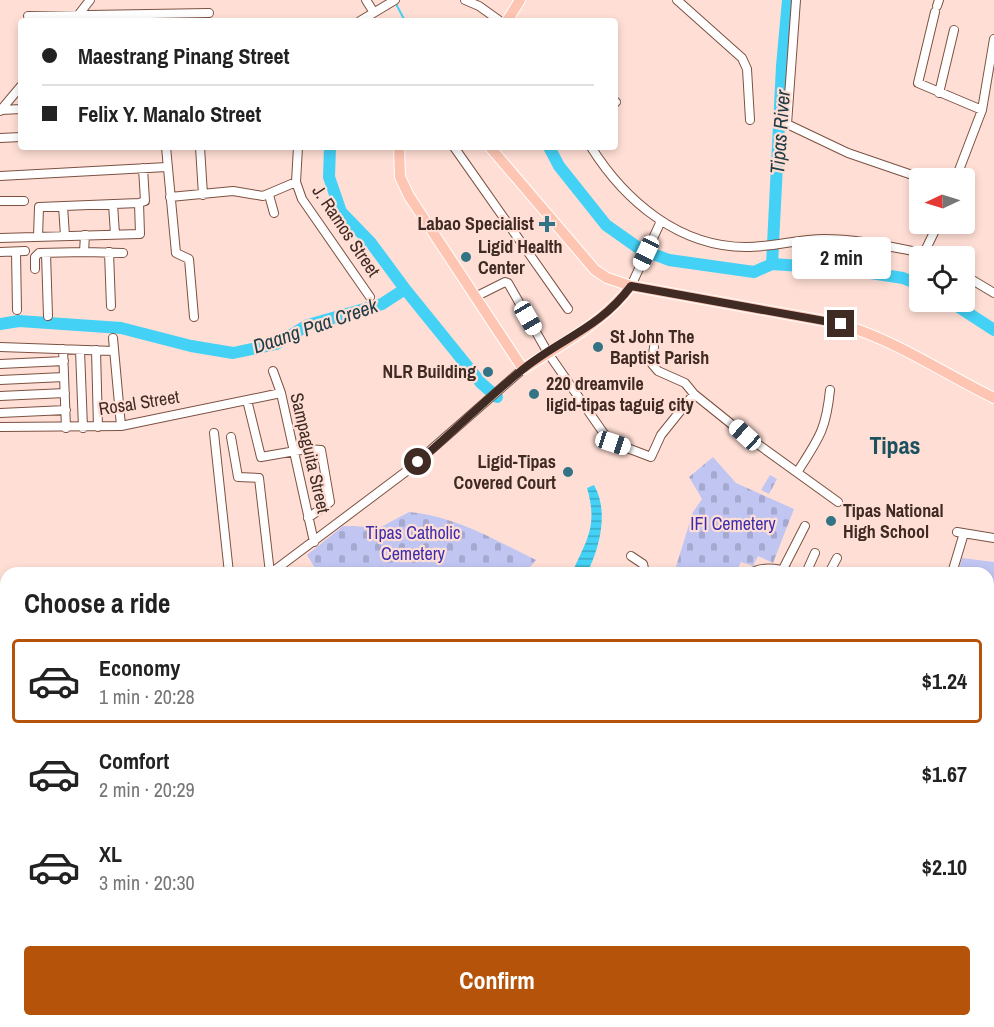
<!DOCTYPE html>
<meta charset="utf-8">
<style>
body{margin:0;font-family:"Archivo Narrow",sans-serif;background:#f2f2f2;color:#222;height:100vh;display:flex;flex-direction:column;font-size:22px;white-space:nowrap}
*{box-sizing:border-box;margin:0}
p{font-size:20px;color:#767676}
.icon{flex:none;width:33px;height:33px;fill:none;stroke:currentColor;stroke-width:2;stroke-linecap:round;stroke-linejoin:round}
.map{position:relative;flex:1;overflow:hidden}
.details{position:absolute;left:0px;top:567px;width:994px;height:460px;display:flex;flex-direction:column;background:#fff;border-radius:18px 18px 0 0;box-shadow:0 3px 9px #0003}
.details>*{flex:none}
.banner{position:absolute;left:18px;top:18px;width:600px;height:132px;border-radius:6px;box-shadow:0 3px 9px #0003;display:grid;align-content:center;height:132px;padding:0 24px;background:#fff}
.needle{width:39px;rotate:266deg}
.fabs{position:absolute;left:909px;top:168px;display:grid;gap:12px}
.fabs a{display:grid;place-items:center;width:66px;height:66px;border-radius:6px;background:#fff;box-shadow:0 3px 9px #0003;font-size:30px}
.end{position:absolute;width:27px;height:27px;margin:-14px;border:8px solid #3f2b24;background:#fff;box-shadow:0 0 0 3px #fff}
.from{border-radius:50%}
.bubble{position:absolute;height:42px;border-radius:6px;background:#fff;box-shadow:0 3px 9px #0003;font-size:20px;font-weight:700;line-height:42px;text-align:center}
.car{position:absolute;width:18px;height:36px;margin:-18px -9px;border-radius:8px;box-shadow:0 0 4px 2px #0007;background:linear-gradient(#fff 24%,#345 0 40%,#fff 0 76%,#345 0 86%,#fff 0)}
.banner b{display:flex;align-items:center;gap:21px;height:57px;font-size:22px}
.banner b+b{border-top:2px solid #e0e0e0}
.banner i{width:15px;height:15px;background:#222}
ul{padding:0;list-style:none}
li{display:flex;align-items:center;gap:18px;height:84px;margin:0 12px 9px;padding:0 12px;border:3px solid transparent;border-radius:6px}
li div{flex:1}
li b{display:block;font-size:22px}
li em{font-style:normal;font-weight:700}
li.on{border-color:#b45309}
li>.icon{width:54px;height:54px;stroke-width:1.5}
h2{padding:0 24px;font-size:27px;line-height:72px}
.button{display:flex;gap:12px;margin-top:auto;padding:12px 24px}
.button a{flex:1;height:69px;border-radius:6px;background:#b45309;color:#fff;font-size:24px;font-weight:700;line-height:69px;text-align:center}
.map>svg:first-child{display:block}
.green{fill:#c0c5f2}
.cemetery{fill:url(#cemetery-stones)}
.water{fill:url(#water-rules)}
.lines{fill:none;stroke-linecap:round;stroke-linejoin:round}
.stream{stroke:#44d1f6;stroke-width:2}
.river{stroke:#44d1f6;stroke-width:12}
.minor-casing{stroke:#7c5142;stroke-width:10}
.major-casing{stroke:#fff;stroke-width:12}
.minor{stroke:#fff;stroke-width:8}
.major{stroke:#fec5b2;stroke-width:10}
.route{stroke:#3f2b24;stroke-width:8}
.poi-dot{fill:#327386;stroke:#ffdfd5;stroke-width:2}
.labels{text-anchor:middle;stroke-width:4.5;stroke-linejoin:round;paint-order:stroke}
.poi-label{font-size:18px;font-weight:bold;fill:#3f2b24;stroke:#ffdfd5;text-anchor:start}
.street-label{font-size:18px;fill:#3f2b24;stroke:#ffdfd5}
.park-label{font-size:18px;fill:#3e2ead;stroke:#ffdfd5}
.water-label{font-size:20px;font-style:italic;fill:#203d45;stroke:#ffdfd5}
.district-label{font-size:24px;font-weight:bold;fill:#1c515f;stroke:#ffdfd5}
</style>
<div class="map">
<svg width="994" height="1027" viewBox="0 0 994 1027">
<defs>
<pattern id="cemetery-stones" width="16" height="16" patternUnits="userSpaceOnUse" patternTransform="scale(1.5)"><rect width="16" height="16" fill="#c0c5f2"/><path d="M2 7V4a2 2 0 0 1 4 0v3zM10 15v-3a2 2 0 0 1 4 0v3z" fill="#a6a9cf"/></pattern>
<pattern id="water-rules" width="6" height="5" patternUnits="userSpaceOnUse" patternTransform="scale(1.5)"><rect width="6" height="5" fill="#44d1f6"/><path d="M0 2.5h6" fill="none" stroke="#3aaac7"/></pattern>
</defs>
<rect width="100%" height="100%" fill="#ffdfd5"/>
<path class="green" d="M962,558L994,562V881L988,880V573H958Z"/>
<path class="cemetery" d="M713,457L736,483L794,509L773,563L758,556L753,566L741,562L736,573H674L693,512L702,499L689,477Z
M770,475L777,479L769,494L761,490Z
M409,512C455,516 495,540 536,560L525,573H318L307,555L343,526L381,527Z"/>
<path class="water" d="M594,485C609,511 600,547 587,573H572C587,539 598,526 587,488Z"/>
<g class="lines">
<path class="stream" d="M395,2L405,21"/>
<path class="river" d="M549,147L559,166L606,225L640,249L669,260L754,272L772,264L845,269L903,278L920,285
M772,264L782,66L788,0
M405,289L481,383L497,397
M951,302L994,330
M0,324L19,321L121,328L191,346L233,353L276,344L308,325L382,304L405,289L371,243L341,212L329,177L330,147"/>
<defs>
<path id="minor" d="M366,0L373,11
M465,0L479,6L500,21
M677,0L742,58L747,69L750,120
M796,0L787,124L848,153L921,178
M937,6L939,0
M935,12L918,83L982,110
M28,16L209,13
M76,18L90,0
M360,21L395,0
M939,93L954,30
M615,103L616,102
M1,110L21,109
M0,111L21,86
M0,138L21,137
M166,147L176,253L189,259L194,317
M200,147L203,195
M298,147L296,182L302,199L370,297
M454,147L568,309
M591,147C625,201 679,247 746,247C773,247 798,239 824,239C858,239 891,247 924,253L932,256
M0,176L167,167
M956,178L982,110L994,39
M269,195L274,213
M170,197L233,191L263,196L296,182
M0,201H24
M113,204L115,234
M63,206L65,236
M38,237L39,207L139,203
M0,238L140,234L139,203L145,201L143,168
M0,252L25,251
M16,252L17,310
M84,252L123,253
M109,252L111,306
M46,253L48,316
M924,253L938,224
M35,269V257L39,253L84,252L85,235
M964,275L994,293
M631,286L661,221
M475,297L505,282L508,283L548,353L609,441L651,457L661,435L694,394
M113,338L121,426
M0,347L114,351
M654,347L652,364L658,371L685,383L694,394L745,435L838,502
M63,349L66,428
M80,350L83,428
M96,350L98,427
M0,364L64,361
M273,371L281,393L314,542
M0,380L64,377
M0,396L65,393
M247,400L261,457L307,449L321,450L330,502L308,518
M0,413L66,410
M0,427L121,426L281,393
M214,433L229,573
M231,437L238,477L259,478L270,573
M798,471C819,438 826,430 830,390
M957,532L994,538
M631,556L643,564L645,573
M783,569L805,526
M271,573L408,470L523,369
M751,573C763,565 781,569 794,573
M806,573L815,553
M829,573L837,558
M856,573L857,572
M952,573L964,533
M0,871L6,863
M483,1022L487,1027
M322,1025L326,1022
M754,1027V1022"/>
<path id="major" d="M507,21L520,0
M399,147L400,177L409,196L523,369C562,344 603,323 631,286
M490,147L595,270L607,278L631,286L841,324C899,342 941,372 994,398
M0,649H6
M988,887L994,888
M988,902L994,904"/>
</defs>
<use href="#minor" class="minor-casing"/>
<use href="#major" class="major-casing"/>
<use href="#minor" class="minor"/>
<use href="#major" class="major"/>
</g>
<g class="lines">
<path class="route" d="M418,462C453,432 486,399 522,370C561,338 599,329 631,286L841,324"/>
</g>
<g class="poi-dot">
<path d="M544 215h6v6h6v6h-6v6h-6v-6h-6v-6h6z"/>
<circle cx="466" cy="257" r="6"/>
<circle cx="598" cy="347" r="6"/>
<circle cx="488" cy="372" r="6"/>
<circle cx="534" cy="394" r="6"/>
<circle cx="568" cy="472" r="6"/>
<circle cx="831" cy="521" r="6"/>
</g>
<g class="labels">
<g class="poi-label">
<text x="534" y="230" text-anchor="end">Labao Specialist</text>
<text x="478" y="253">Ligid Health<tspan x="478" dy="21">Center</tspan></text>
<text x="610" y="343">St John The<tspan x="610" dy="21">Baptist Parish</tspan></text>
<text x="476" y="378" text-anchor="end">NLR Building</text>
<text x="546" y="390">220 dreamvile<tspan x="546" dy="21">ligid-tipas taguig city</tspan></text>
<text x="556" y="468" text-anchor="end">Ligid-Tipas<tspan x="556" dy="21">Covered Court</tspan></text>
<text x="843" y="517">Tipas National<tspan x="843" dy="21">High School</tspan></text>
</g>
<g class="street-label">
<text transform="translate(346 231) rotate(56)" y="6">J. Ramos Street</text>
<text transform="translate(139 403) rotate(-9)" y="6">Rosal Street</text>
<text transform="translate(310 453) rotate(77)" y="6">Sampaguita Street</text>
</g>
<g class="park-label">
<text x="733" y="530">IFI Cemetery</text>
<text x="413" y="539">Tipas Catholic<tspan x="413" dy="21">Cemetery</tspan></text>
</g>
<g class="water-label">
<text transform="translate(780 132) rotate(-86)" y="7">Tipas River</text>
<text transform="translate(315 326) rotate(-19)" y="7">Daang Paa Creek</text>
</g>
<g class="district-label">
<text x="895" y="454">Tipas</text>
</g>
</g>
</svg>
<div class="fabs">
<a><svg class="needle" viewBox="-14 -14 28 28"><path d="M0-13l5 13h-10z" fill="#e53935"/><path d="M0 13l5-13h-10z" fill="#767676"/></svg></a>
<a><svg class="icon" aria-label="locate" viewBox="0 0 24 24"><circle cx="12" cy="12" r="6"/><path d="M12 2v4M12 18v4M2 12h4M18 12h4"/></svg></a>
</div>
<i class="end from" style="left:418px;top:462px"></i>
<i class="end" style="left:841px;top:324px"></i>
<div class="bubble" style="left:792px;top:237px;width:99px">2 min</div>
<i class="car" style="left:646px;top:253px;rotate:205deg"></i>
<i class="car" style="left:528px;top:318px;rotate:150deg"></i>
<i class="car" style="left:745px;top:435px;rotate:312deg"></i>
<i class="car" style="left:613px;top:443px;rotate:108deg"></i>
<div class="banner">
<b><i class="from"></i>Maestrang Pinang Street</b>
<b><i></i>Felix Y. Manalo Street</b>
</div>
<section class="details">
<h2>Choose a ride</h2>
<ul>
<li class="on"><svg class="icon" aria-label="car" viewBox="0 0 24 24"><path d="M5 17H2v-5l4-1 3-4h7l3 4 3 1v5h-3M9 17h6M6 11h13"/><circle cx="7" cy="17" r="2"/><circle cx="17" cy="17" r="2"/></svg><div><b>Economy</b><p>1 min · 20:28</p></div><em>$1.24</em></li>
<li><svg class="icon" aria-label="car" viewBox="0 0 24 24"><path d="M5 17H2v-5l4-1 3-4h7l3 4 3 1v5h-3M9 17h6M6 11h13"/><circle cx="7" cy="17" r="2"/><circle cx="17" cy="17" r="2"/></svg><div><b>Comfort</b><p>2 min · 20:29</p></div><em>$1.67</em></li>
<li><svg class="icon" aria-label="car" viewBox="0 0 24 24"><path d="M5 17H2v-5l4-1 3-4h7l3 4 3 1v5h-3M9 17h6M6 11h13"/><circle cx="7" cy="17" r="2"/><circle cx="17" cy="17" r="2"/></svg><div><b>XL</b><p>3 min · 20:30</p></div><em>$2.10</em></li>
</ul>
<div class="button"><a>Confirm</a></div>
</section>
</div>
